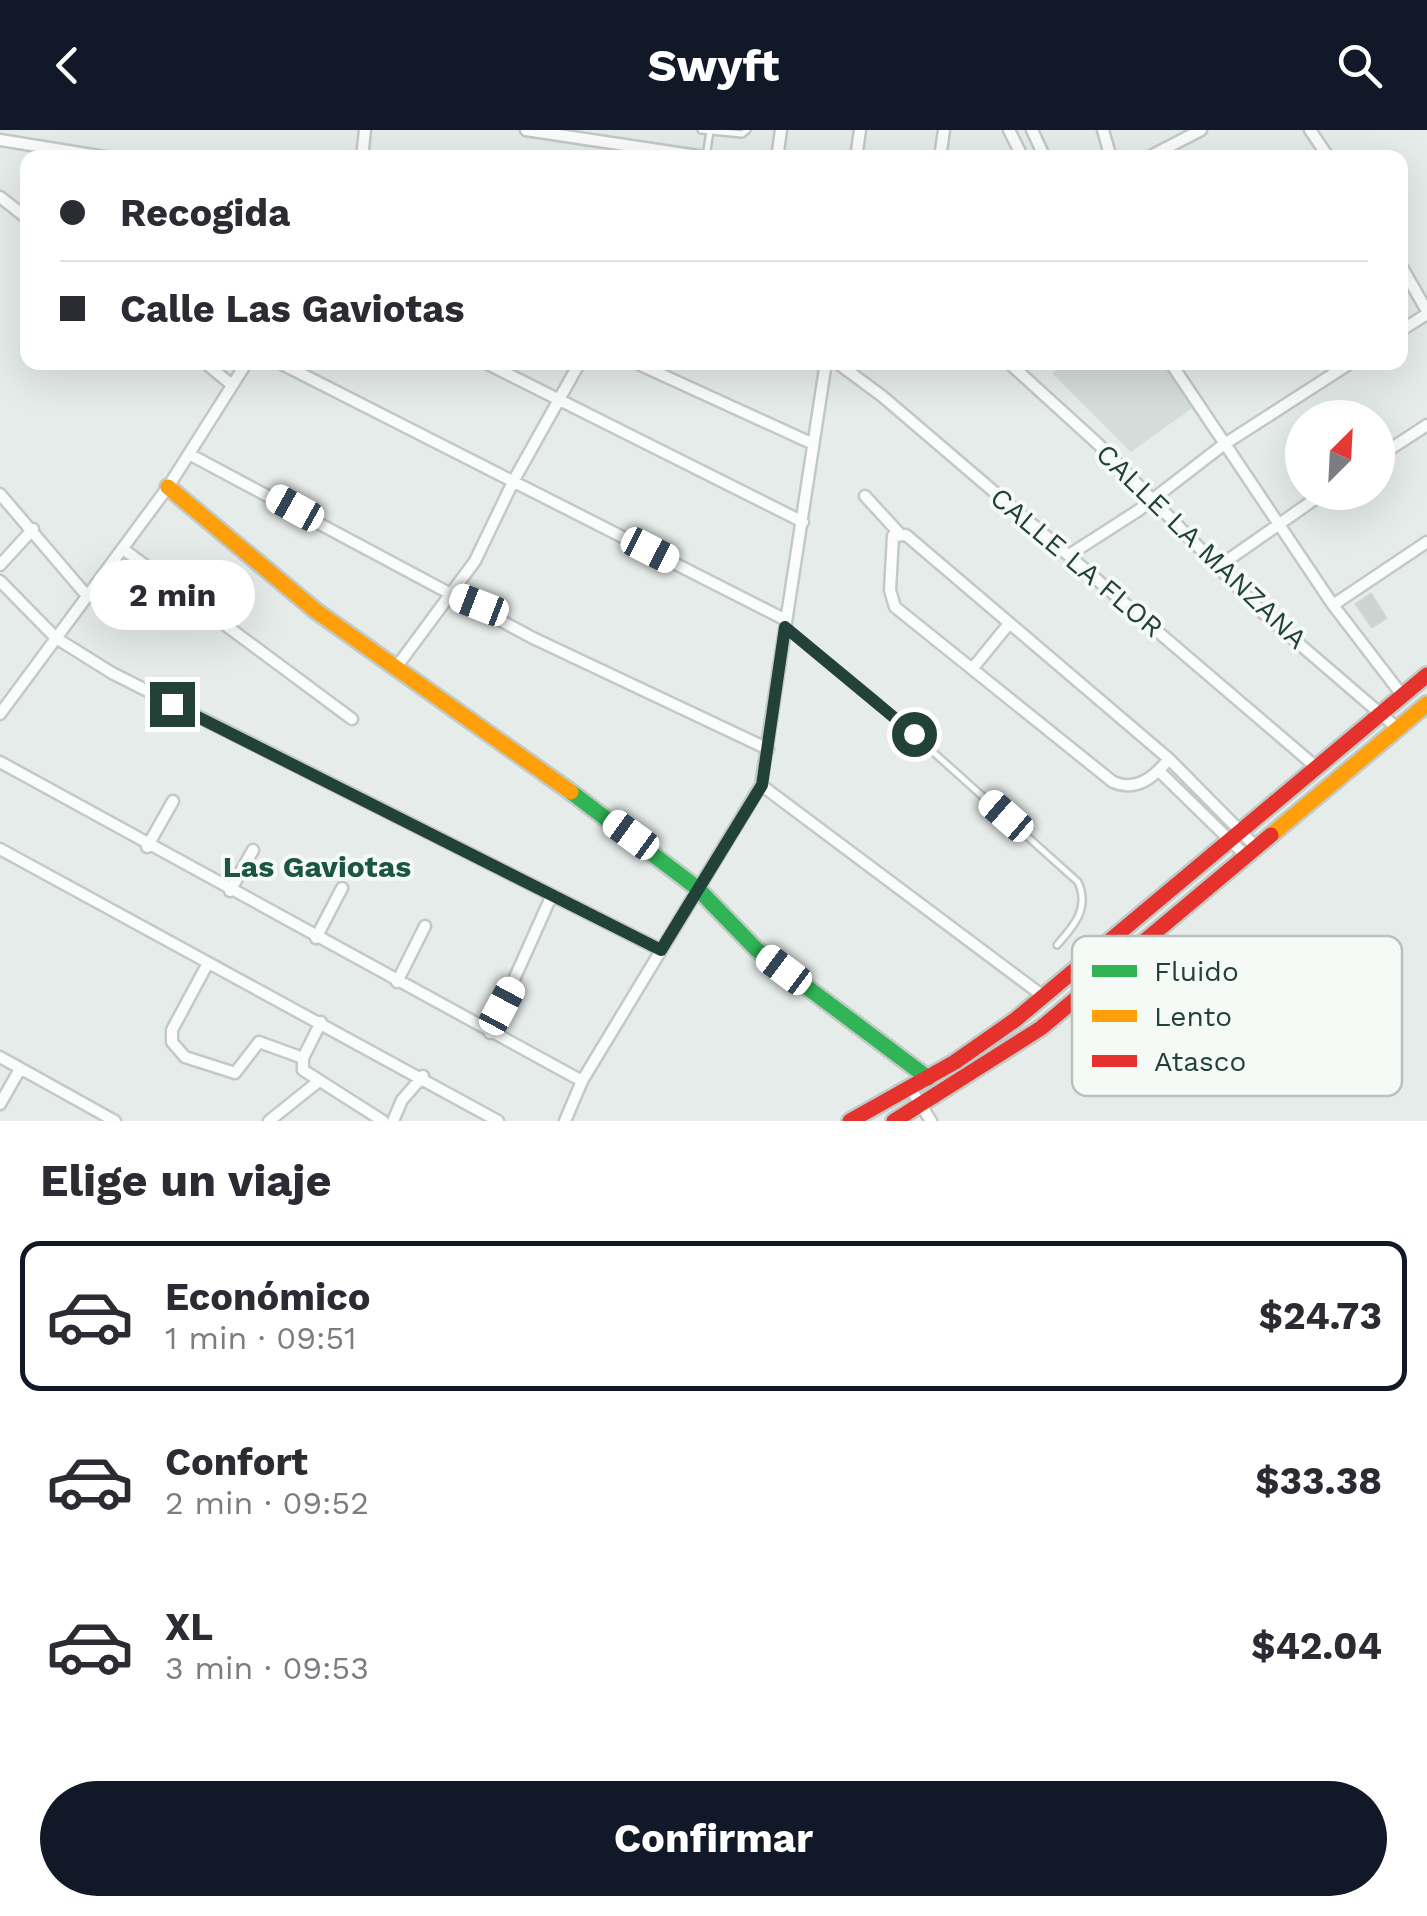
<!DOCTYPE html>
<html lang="es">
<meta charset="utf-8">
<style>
body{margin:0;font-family:"Work Sans",sans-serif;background:#f2f2f3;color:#2b2b33;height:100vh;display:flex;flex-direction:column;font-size:38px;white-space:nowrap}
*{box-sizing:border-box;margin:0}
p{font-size:32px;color:#7c7c81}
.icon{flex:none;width:55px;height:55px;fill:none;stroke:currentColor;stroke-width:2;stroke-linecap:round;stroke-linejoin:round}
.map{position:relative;height:991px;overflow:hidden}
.details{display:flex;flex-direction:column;background:#fff;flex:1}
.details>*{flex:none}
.top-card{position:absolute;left:20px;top:20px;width:1388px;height:220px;border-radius:20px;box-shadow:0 10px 40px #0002;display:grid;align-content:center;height:220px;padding:0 40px;background:#fff}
.needle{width:65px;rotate:24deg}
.buttons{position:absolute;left:1285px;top:270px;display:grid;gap:20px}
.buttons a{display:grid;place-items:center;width:110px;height:110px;border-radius:50%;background:#fff;box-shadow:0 10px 40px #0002;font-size:50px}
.end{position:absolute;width:45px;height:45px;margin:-22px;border:12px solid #224138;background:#fff;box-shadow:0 0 0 5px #fff}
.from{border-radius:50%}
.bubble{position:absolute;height:70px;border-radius:35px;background:#fff;box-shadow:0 10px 40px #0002;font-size:32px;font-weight:700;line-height:70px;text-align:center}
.car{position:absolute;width:30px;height:60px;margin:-30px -15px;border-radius:12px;box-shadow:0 0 8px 2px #0007;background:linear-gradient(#fff 24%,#345 0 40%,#fff 0 76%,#345 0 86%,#fff 0)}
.top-card b{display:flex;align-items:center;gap:35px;height:95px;font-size:38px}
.top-card b+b{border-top:2px solid #e1e1e2}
.top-card i{width:25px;height:25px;background:#2b2b33}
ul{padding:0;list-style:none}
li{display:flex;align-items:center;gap:30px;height:150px;margin:0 20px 15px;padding:0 20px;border:5px solid transparent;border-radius:20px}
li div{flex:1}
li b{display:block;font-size:38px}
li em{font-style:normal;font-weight:700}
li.current{border-color:#111827}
li>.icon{width:90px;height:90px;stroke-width:1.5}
h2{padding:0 40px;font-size:45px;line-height:120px}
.button{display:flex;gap:20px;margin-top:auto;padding:20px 40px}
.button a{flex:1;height:115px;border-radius:60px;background:#111827;color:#fff;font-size:40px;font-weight:700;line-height:115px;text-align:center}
header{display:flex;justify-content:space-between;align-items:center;height:130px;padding:0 40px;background:#111827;color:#fff;font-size:45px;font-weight:700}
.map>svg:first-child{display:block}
.built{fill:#d4ddd9}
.building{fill:#cdd3d0;stroke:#cfd5d2;stroke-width:2.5}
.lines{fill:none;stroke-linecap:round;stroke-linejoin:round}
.lane-casing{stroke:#c3c9c6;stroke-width:10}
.street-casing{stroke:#c3c9c6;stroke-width:15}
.fast-casing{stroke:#c2cac6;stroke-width:20}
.slow-casing{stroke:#c2cac6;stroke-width:20}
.jam-casing{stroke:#c2cac6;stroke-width:20}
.lane{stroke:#fbfcfc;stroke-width:5}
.street{stroke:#fbfcfc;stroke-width:10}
.fast{stroke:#30b455;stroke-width:15}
.slow{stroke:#ff9f0a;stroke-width:15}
.jam{stroke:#e5322d;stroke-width:15}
.route{stroke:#224138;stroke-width:12}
.labels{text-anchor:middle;stroke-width:8;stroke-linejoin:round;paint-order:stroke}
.street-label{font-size:28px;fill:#224138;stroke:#f5faf7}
.neighbourhood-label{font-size:30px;font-weight:bold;fill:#1c5545;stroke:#f5faf7}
.key{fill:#f5faf7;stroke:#b6c2be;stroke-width:2.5}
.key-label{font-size:28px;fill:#224138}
</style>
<header><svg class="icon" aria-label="back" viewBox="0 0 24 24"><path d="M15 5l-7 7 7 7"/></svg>Swyft<svg class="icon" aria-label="search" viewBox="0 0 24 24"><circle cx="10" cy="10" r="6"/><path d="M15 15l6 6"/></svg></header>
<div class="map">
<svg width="1427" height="991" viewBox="0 0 1427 991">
<rect width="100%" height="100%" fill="#e6ece9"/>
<path class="built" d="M1063,233H1164L1195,276L1131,322L1052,243Z"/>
<path class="building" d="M1371,464L1386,488L1372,497L1356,474Z"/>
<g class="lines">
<defs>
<path id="lane" d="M701,0L742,4L747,0
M706,27L710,1
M788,499L873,568L1078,752C1090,778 1074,796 1057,815"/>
<path id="street" d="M526,0L711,28
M1009,0L1023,28
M1032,0L1045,28
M1103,0L1111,28
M1310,0L1329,28
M0,10L111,28
M362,28L365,0
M777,28L781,0
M856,28L860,0
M940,28L944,0
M1147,28L1201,0
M0,67L28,89
M1400,134L1427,181
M1400,201L1427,184
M204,232L232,255
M278,232L786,490
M484,232L803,392
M634,232L811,313
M836,232L882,266L1315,636
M1008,232L1098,314L1261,481L1397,598
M1170,232L1333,475L1402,565
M189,324L533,508L768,619
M1378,327L1427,295
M0,364L88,467
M865,366L899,403
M123,419L352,589
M1069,425L1139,380L1223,315L1352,232
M0,435L33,399
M1218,437L1325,362
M0,451L56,508L112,543L661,820
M1333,475L1427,412
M395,539L475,431L514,350L580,232
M972,539L1008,495
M0,584L168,357L247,232
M1169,629C1154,647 1137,662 1113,652L895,477L890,460L893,406L906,405L1169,629L1255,716
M0,632L582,951
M1159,641L1245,725
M761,655L1043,866
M147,717L173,671
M0,719L498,991
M230,761L253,720
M316,808L342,758
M208,833L172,900V912L185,927L235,943L259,912L303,928
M397,852L425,796
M490,903L551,767
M0,927L115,991
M303,928V940L383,991
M303,928L321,892
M910,958L931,991
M0,974L20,939
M269,991L319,951
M393,991L402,970L423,946
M565,991L582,951L761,655L826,232"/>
<path id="fast" d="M571,662L697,758L756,819L928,948"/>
<path id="slow" d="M168,357L316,481L571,662
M1271,705L1427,574"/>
<path id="jam" d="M850,991L955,932L1015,890L1427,545
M894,991L1041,898L1271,705"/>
</defs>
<use href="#lane" class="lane-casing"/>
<use href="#street" class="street-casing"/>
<use href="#fast" class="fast-casing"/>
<use href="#slow" class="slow-casing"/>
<use href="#jam" class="jam-casing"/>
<use href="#lane" class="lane"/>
<use href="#street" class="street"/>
<use href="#fast" class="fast"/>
<use href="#slow" class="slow"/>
<use href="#jam" class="jam"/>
</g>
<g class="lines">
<path class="route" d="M172,574L661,820L762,655L785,497L914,604"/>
</g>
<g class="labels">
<g class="street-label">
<text transform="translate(1202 416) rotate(44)" y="10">CALLE LA MANZANA</text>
<text transform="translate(1077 432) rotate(40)" y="10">CALLE LA FLOR</text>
</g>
<g class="neighbourhood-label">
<text x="317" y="747">Las Gaviotas</text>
</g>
</g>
<rect x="1072" y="806" width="330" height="160" rx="15" class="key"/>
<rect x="1092" y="835" width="45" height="12" fill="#30b455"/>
<rect x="1092" y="880" width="45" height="12" fill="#ff9f0a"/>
<rect x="1092" y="925" width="45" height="12" fill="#e5322d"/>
<g class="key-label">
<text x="1154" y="851">Fluido</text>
<text x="1154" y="896">Lento</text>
<text x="1154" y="941">Atasco</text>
</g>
</svg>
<div class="buttons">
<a><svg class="needle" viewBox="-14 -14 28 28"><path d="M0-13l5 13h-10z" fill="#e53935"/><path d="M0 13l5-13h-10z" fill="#7c7c81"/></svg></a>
</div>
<i class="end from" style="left:914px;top:604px"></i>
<i class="end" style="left:172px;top:574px"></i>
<div class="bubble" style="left:90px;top:430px;width:165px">2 min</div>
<i class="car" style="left:295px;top:378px;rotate:299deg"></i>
<i class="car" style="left:650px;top:420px;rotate:117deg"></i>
<i class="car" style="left:479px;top:475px;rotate:291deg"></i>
<i class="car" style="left:1006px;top:686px;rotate:311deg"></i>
<i class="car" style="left:631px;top:705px;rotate:306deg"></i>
<i class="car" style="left:784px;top:840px;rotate:307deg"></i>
<i class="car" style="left:502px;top:876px;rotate:28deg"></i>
<div class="top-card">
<b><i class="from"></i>Recogida</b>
<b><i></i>Calle Las Gaviotas</b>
</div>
</div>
<section class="details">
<h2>Elige un viaje</h2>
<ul>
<li class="current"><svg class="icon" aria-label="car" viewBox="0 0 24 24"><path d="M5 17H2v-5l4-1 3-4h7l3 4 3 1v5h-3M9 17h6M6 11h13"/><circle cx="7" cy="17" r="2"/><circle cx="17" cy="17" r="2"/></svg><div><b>Económico</b><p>1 min · 09:51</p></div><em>$24.73</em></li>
<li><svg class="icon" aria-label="car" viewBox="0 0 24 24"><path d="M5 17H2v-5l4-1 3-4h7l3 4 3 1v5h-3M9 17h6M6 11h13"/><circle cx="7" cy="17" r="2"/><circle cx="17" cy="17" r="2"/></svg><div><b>Confort</b><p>2 min · 09:52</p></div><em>$33.38</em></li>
<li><svg class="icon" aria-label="car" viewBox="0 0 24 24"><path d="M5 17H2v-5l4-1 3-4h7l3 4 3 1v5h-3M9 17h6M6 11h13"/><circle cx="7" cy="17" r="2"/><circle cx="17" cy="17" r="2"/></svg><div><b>XL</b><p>3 min · 09:53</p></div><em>$42.04</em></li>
</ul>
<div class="button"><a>Confirmar</a></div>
</section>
